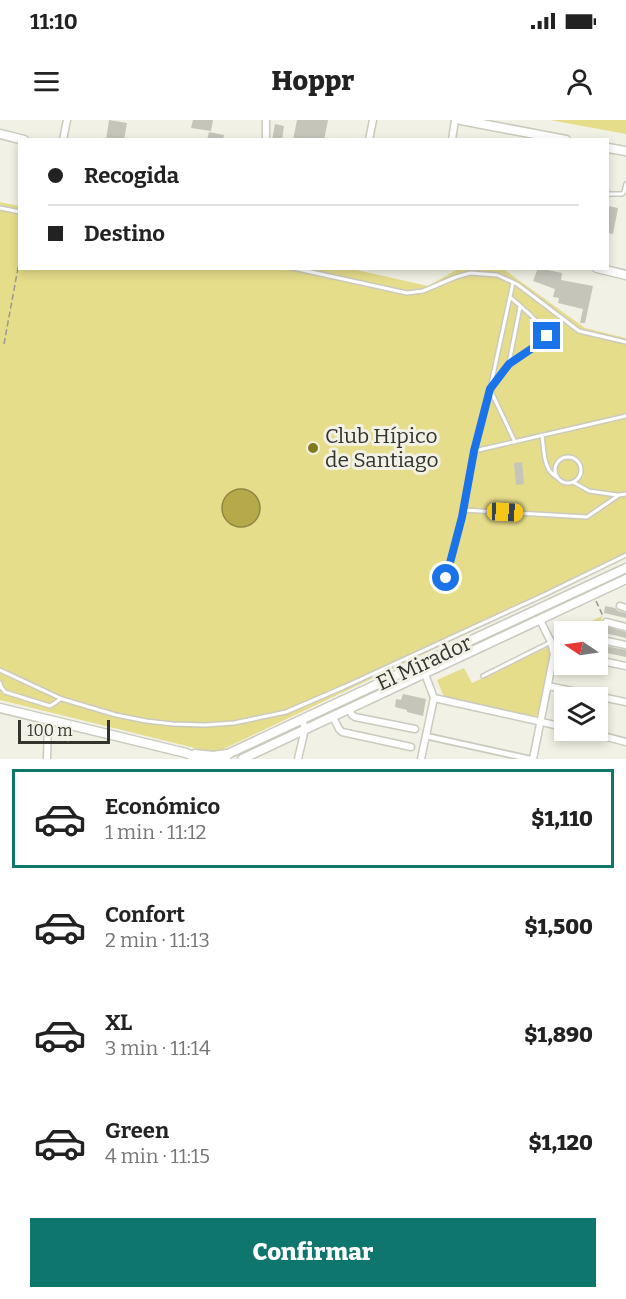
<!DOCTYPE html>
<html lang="es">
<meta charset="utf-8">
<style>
body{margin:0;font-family:Bitter,serif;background:#f6f6f6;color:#222;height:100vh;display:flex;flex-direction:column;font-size:22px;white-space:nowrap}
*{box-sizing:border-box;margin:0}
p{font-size:20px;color:#767676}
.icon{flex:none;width:33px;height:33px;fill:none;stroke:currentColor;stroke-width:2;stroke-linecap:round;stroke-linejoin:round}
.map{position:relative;height:639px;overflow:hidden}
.panel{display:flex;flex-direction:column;background:#fff;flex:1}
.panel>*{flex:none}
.banner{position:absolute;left:18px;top:18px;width:591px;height:132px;border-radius:0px;box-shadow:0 3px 9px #0003;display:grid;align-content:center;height:132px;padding:0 30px;background:#fff}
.needle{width:39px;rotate:283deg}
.fabs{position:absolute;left:554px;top:501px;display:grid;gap:12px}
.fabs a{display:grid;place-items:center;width:54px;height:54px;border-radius:0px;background:#fff;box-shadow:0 3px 9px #0003;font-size:30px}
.scale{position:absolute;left:18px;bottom:15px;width:92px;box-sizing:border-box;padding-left:6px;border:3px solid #34342f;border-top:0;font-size:16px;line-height:21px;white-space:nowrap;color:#34342f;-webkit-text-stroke:4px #f2f1e5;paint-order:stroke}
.end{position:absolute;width:27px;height:27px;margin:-14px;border:8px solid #1a73e8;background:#fff;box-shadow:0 0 0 3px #fff}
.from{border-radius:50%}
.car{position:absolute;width:18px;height:36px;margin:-18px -9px;border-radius:8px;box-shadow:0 0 4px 2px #0007;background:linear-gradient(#f5c518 24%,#345 0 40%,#f5c518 0 76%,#345 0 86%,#f5c518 0)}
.banner b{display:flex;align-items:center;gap:21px;height:57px;font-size:22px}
.banner b+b{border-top:2px solid #e0e0e0}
.banner i{width:15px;height:15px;background:#222}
ul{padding:10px 0 0;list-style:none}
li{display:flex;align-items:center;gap:18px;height:99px;margin:0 12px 9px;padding:0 18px;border:3px solid transparent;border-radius:0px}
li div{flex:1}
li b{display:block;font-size:22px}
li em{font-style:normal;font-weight:800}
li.on{border-color:#0f766e}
li>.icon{width:54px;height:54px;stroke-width:1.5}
.button{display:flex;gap:12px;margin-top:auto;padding:12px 30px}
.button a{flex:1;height:69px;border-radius:0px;background:#0f766e;color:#fff;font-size:24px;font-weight:800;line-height:69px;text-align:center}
.status{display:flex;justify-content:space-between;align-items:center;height:42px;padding:0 30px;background:#fff;direction:ltr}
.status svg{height:16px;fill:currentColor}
header{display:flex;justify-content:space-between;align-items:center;height:78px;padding:0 30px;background:#fff;font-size:27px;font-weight:800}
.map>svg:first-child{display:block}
.green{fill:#e6dd8b}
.water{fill:#b5aa49;stroke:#8e8741;stroke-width:1.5}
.building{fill:#c5c5ba}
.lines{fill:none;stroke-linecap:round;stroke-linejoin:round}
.service-casing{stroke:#cacabf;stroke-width:6}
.pedestrian-casing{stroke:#cacabf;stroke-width:8}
.minor-casing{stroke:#cacabf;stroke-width:9}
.secondary-casing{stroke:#cacabf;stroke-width:11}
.path{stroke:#99988f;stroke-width:1.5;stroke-dasharray:6 3;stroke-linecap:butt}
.service{stroke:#fff;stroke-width:3}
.pedestrian{stroke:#fff;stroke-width:4.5}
.minor{stroke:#fff;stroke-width:6}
.secondary{stroke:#fff;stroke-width:8}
.route{stroke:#1a73e8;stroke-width:8}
.poi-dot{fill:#82781d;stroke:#f2f1e5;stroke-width:2}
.labels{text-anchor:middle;stroke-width:6;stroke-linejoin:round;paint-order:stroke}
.poi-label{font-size:21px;fill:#34342f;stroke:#f2f1e5;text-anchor:start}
.street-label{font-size:21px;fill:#34342f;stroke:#f2f1e5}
</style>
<div class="status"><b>11:10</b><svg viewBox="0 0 49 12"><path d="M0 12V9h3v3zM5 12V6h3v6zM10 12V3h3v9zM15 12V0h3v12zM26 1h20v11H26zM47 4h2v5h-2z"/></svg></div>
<header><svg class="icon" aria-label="menu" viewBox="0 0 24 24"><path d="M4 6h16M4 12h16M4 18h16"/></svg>Hoppr<svg class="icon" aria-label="person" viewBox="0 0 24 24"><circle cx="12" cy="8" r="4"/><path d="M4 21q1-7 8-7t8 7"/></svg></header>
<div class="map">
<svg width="626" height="639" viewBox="0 0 626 639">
<rect width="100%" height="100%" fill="#f2f1e5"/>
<path class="green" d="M550,0H626V14Z
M0,82L19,86L20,148H348L428,166L458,149H505V150L585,208L626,218V438L215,633L0,580Z
M602,496L597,520V512H569Z
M548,527L550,534L537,597L444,577L437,560L464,548L472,563Z"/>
<path class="water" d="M222 388a19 19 0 1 1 38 0a19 19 0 1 1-38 0Z"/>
<path class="building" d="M109,0L127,3L124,20H106Z
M193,0H213L211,11L191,8Z
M297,0H328L324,20H293Z
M275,4L284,6L282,20H272Z
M209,12L224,15L223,20H207Z
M608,86L618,88L613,114L608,113Z
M538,148L562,153L561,160L593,166L585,203H580L583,189L558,183L559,178L553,177L555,169L533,161Z
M522,342L524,364L516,365L514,343Z
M605,486L615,488L618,491L626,493V498L604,493Z
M602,505L626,512V518L600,512Z
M598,523L601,525L626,530V537L597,531Z
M403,574L426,579L423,596L407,592V590L395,587L396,579L401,580Z"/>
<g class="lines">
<defs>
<path id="service" d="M608,75L609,74H622L624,72L626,64
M0,88L20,92
M293,148L407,173L423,171L456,157L470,153L497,155L517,164L579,211L626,222
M510,177C521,187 542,203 547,216L543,221L509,245L490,269L515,322
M509,243L520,187
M542,315C544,329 543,351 557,357
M474,331L485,286L490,269L513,163
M555 350a13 13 0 1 1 26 0a13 13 0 1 1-26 0Z
M573,362L589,371L617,375
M463,390L587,397L619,375L626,374
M446,458L462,397L474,331L626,296
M0,550L62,579L116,595L146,601L173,604L205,605L234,603L286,592L344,567L546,474L626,435
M483,556L551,522
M0,563L1,567L5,572L50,586L55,583L60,579"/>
<path id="pedestrian" d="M426,616L530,639"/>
<path id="minor" d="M63,20L67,0
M266,20V0
M369,20L373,0
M452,20L455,0
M620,486L626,488
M606,502L626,507
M602,520L626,525
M553,531L564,533
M597,540L626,546
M548,566L626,582
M434,578L564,607
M349,589L352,595L355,597L415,609
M333,597L339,609L342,612L411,627
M580,610L626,622
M47,639L48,600
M298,639L305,609L302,599
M421,639L434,578L425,554
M533,639L554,534L551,522L540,500"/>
<path id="secondary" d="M461,0L566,20
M0,14L24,20
M608,28L626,31
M597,148L626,155
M0,588L186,633L199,639
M195,634L213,636L227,634
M223,639L230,633L626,448
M242,639L626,459"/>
</defs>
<use href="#service" class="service-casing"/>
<use href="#pedestrian" class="pedestrian-casing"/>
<use href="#minor" class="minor-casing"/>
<use href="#secondary" class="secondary-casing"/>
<path class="path" d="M4,224L20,137
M596,481L603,496
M599,514L601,504"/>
<use href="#service" class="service"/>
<use href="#pedestrian" class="pedestrian"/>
<use href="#minor" class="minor"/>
<use href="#secondary" class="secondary"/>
</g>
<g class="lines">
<path class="route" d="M446,458L462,397L474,331L490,269L509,244L543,221L547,216"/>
</g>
<circle class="poi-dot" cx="313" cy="328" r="6"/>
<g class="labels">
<g class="poi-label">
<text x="325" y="323">Club Hípico<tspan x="325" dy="24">de Santiago</tspan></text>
</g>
<g class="street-label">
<text transform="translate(424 543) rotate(-25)" y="7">El Mirador</text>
</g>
</g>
</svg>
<div class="fabs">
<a><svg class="needle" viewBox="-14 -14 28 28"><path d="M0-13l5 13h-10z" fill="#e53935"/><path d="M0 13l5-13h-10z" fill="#767676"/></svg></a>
<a><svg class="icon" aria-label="layers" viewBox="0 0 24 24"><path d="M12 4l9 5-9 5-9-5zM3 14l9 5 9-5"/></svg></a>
</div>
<div class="scale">100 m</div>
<i class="end from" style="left:446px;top:458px"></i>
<i class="end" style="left:547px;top:216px"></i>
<i class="car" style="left:505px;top:392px;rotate:93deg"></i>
<div class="banner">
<b><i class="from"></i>Recogida</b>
<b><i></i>Destino</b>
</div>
</div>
<section class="panel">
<ul>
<li class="on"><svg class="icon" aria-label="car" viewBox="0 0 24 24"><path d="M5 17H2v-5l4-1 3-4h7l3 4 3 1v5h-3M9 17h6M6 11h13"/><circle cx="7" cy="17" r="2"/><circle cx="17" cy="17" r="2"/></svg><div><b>Económico</b><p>1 min · 11:12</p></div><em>$1,110</em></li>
<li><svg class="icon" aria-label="car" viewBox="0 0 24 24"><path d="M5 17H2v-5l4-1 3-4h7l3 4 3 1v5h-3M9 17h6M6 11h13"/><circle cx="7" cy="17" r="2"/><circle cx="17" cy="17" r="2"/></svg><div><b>Confort</b><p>2 min · 11:13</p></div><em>$1,500</em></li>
<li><svg class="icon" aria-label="car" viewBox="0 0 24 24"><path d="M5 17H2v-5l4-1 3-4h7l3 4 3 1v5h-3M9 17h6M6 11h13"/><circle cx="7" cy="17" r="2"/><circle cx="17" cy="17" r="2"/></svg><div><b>XL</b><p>3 min · 11:14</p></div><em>$1,890</em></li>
<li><svg class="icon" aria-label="car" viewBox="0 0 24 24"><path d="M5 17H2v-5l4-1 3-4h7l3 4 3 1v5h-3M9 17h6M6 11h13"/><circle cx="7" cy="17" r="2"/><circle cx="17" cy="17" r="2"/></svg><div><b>Green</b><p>4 min · 11:15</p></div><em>$1,120</em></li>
</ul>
<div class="button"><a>Confirmar</a></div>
</section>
